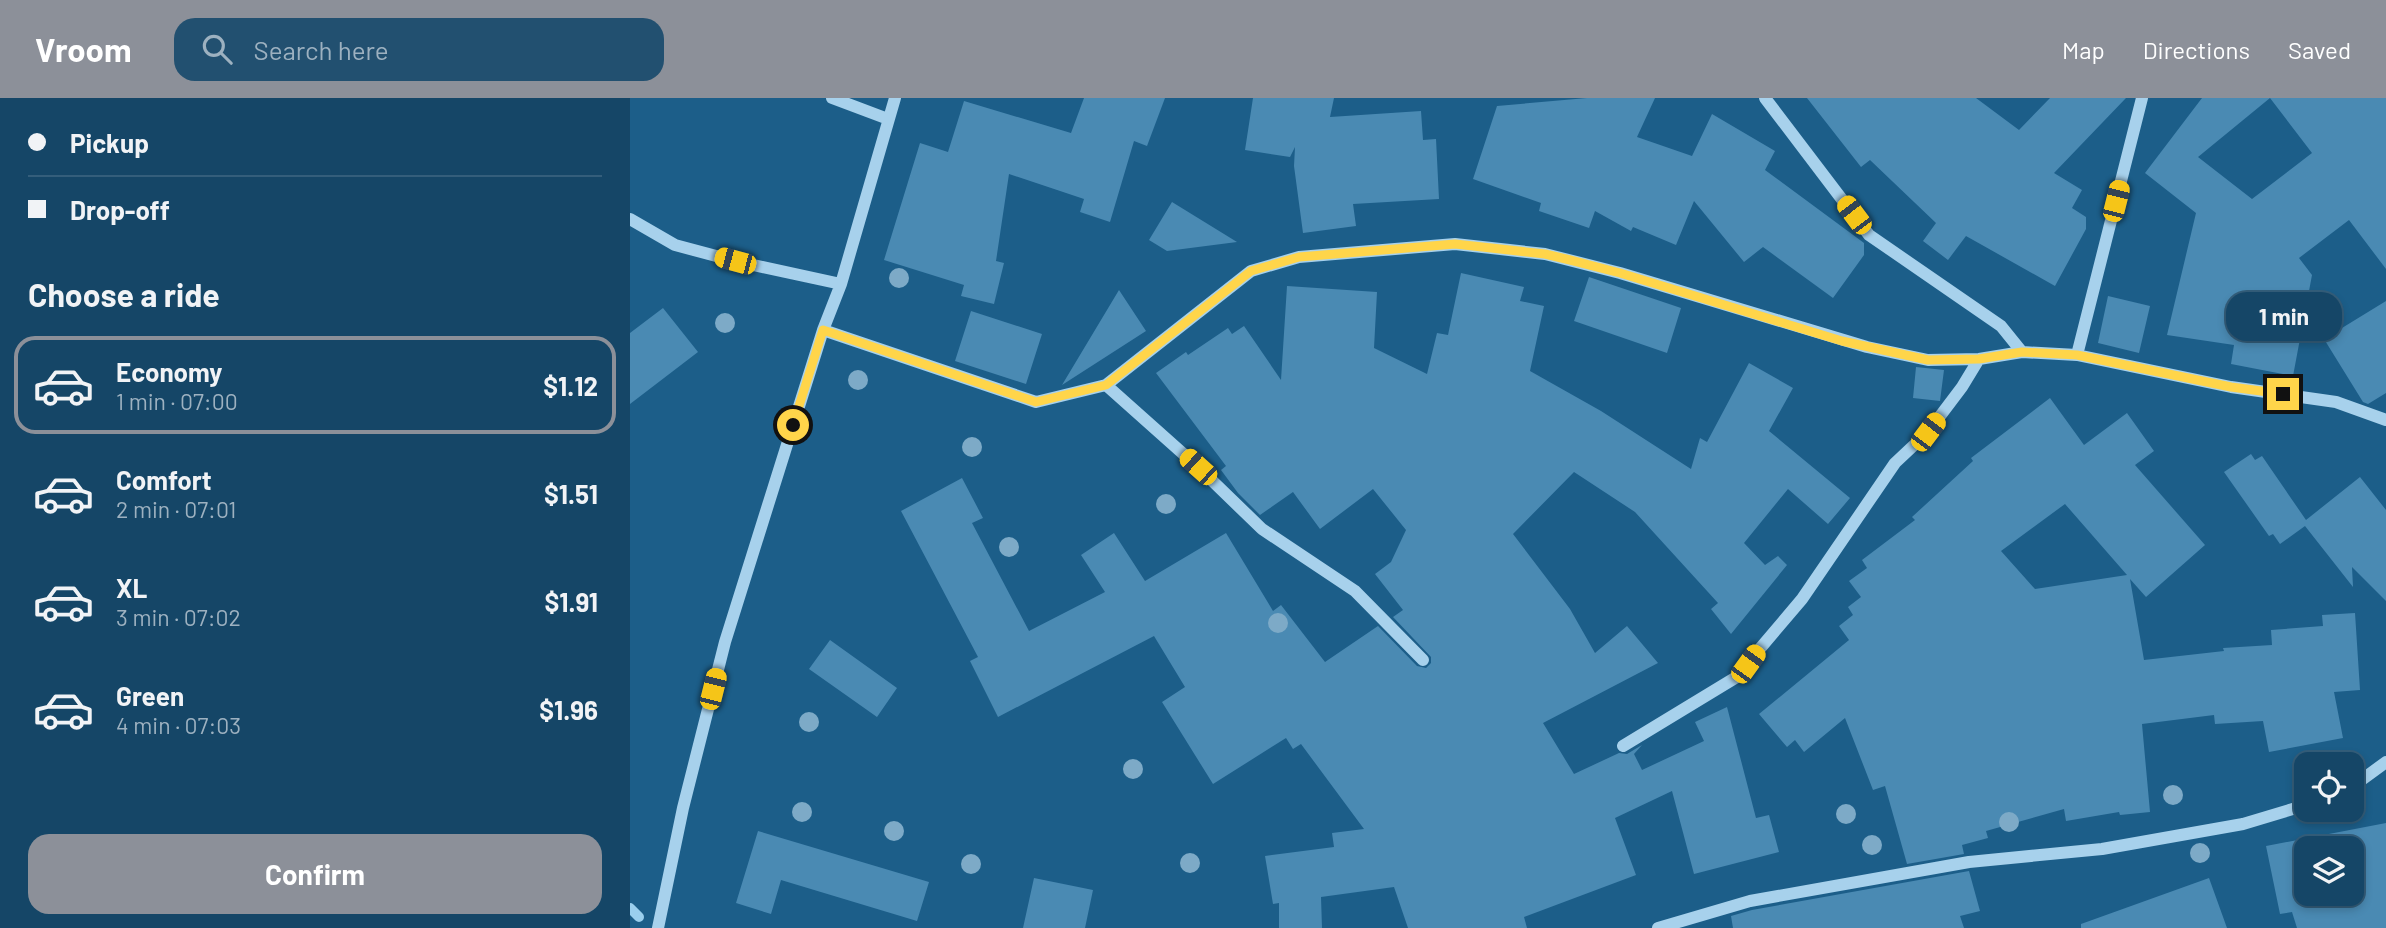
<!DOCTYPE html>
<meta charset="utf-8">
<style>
body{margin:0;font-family:Barlow,sans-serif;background:#225070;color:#f1f3f6;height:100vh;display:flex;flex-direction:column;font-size:26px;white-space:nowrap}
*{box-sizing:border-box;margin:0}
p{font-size:23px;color:#9db1c0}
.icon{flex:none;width:38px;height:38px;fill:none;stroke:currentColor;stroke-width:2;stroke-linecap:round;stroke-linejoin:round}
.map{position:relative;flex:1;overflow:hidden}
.details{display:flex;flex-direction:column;background:#154667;width:630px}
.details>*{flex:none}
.banner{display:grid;align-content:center;height:154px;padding:0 28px;background:#154667}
.fabs{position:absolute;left:1664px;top:654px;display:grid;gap:14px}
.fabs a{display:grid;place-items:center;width:70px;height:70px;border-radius:14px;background:#154667;box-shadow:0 4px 10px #0003,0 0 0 2px #345e7b;font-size:35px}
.end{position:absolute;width:32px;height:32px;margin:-16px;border:9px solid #ffd54a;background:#111;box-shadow:0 0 0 4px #111}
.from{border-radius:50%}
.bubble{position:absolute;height:49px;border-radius:21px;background:#154667;box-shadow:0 4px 10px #0003,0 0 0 2px #345e7b;font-size:23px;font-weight:700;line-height:49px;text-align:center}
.car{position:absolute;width:21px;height:42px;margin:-21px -10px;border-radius:9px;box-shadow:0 0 5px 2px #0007;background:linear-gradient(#f5c518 24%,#345 0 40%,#f5c518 0 76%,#345 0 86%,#f5c518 0)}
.banner b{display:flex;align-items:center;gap:24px;height:66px;font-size:26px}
.banner b+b{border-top:2px solid #345e7b}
.banner i{width:18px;height:18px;background:#f1f3f6}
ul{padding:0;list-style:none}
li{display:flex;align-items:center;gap:21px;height:98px;margin:0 14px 10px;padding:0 14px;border:4px solid transparent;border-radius:21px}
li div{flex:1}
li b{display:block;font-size:26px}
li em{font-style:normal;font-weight:700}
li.active{border-color:#8c9099}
li>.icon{width:63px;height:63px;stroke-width:1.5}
h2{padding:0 28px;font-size:32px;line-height:84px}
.cta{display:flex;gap:14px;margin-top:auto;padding:14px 28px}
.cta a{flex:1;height:80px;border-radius:21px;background:#8c9099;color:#fff;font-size:28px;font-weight:700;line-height:80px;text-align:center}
header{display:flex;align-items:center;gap:42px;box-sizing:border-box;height:98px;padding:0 35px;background:#8c9099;color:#fff}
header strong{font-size:33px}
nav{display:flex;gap:38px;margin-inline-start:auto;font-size:24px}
.search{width:490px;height:63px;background:#225070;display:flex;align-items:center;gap:18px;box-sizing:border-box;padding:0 24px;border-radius:21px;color:#9db1c0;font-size:26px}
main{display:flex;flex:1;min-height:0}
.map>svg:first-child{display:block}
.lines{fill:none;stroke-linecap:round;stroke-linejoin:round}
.stream{stroke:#9acfee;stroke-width:10}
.building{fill:#4a8ab3;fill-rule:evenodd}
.minor{stroke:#a7d1ec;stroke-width:12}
.tree{fill:#7daac7}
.route{stroke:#ffd54a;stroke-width:9}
</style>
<header>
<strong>Vroom</strong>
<div class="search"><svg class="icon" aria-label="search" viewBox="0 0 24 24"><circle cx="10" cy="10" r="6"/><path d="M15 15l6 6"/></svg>Search here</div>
<nav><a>Map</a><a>Directions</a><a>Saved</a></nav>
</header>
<main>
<section class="details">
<div class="banner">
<b><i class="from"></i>Pickup</b>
<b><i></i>Drop-off</b>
</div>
<h2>Choose a ride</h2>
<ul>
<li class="active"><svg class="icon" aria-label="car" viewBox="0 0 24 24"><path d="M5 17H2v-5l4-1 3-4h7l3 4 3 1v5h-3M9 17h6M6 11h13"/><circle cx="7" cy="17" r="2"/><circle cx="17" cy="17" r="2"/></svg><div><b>Economy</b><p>1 min · 07:00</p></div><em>$1.12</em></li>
<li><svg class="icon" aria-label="car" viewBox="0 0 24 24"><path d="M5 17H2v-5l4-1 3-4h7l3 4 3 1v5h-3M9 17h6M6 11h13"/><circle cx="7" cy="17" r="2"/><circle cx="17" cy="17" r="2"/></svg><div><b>Comfort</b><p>2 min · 07:01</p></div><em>$1.51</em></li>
<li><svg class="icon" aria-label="car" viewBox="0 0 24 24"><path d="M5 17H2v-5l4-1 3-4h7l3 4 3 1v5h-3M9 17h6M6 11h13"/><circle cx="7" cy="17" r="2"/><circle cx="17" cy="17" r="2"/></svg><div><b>XL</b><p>3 min · 07:02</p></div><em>$1.91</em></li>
<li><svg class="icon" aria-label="car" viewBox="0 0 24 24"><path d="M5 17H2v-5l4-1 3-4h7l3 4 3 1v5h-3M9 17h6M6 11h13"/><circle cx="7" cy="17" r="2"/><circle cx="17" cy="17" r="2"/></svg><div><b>Green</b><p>4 min · 07:03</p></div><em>$1.96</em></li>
</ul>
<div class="cta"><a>Confirm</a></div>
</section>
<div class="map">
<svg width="1756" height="830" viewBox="0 0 1756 830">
<rect width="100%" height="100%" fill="#1c5e89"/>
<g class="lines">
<path class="stream" d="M0,810L9,819"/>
</g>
<path class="building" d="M454,0H535L517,48L504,43L480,124L450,114L454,101L379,76L366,163L374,165L364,206L331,198L334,187L254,162L290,45L318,54L334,3L441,35Z
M623,0H704L700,19L791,13L793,42L806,41L809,101L723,106L726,128L673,135L664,68L665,49L660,59L615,52Z
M957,0H1025L1007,39L1062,58L1082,16L1145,53L1135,72L1234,145V157L1203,200L1133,149L1114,164L1064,103L1046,147L1003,129L1001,133L965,113L959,130L909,113L911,105L843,81L867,8Z
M1177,0H1346L1389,32L1420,0H1496L1424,75L1452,92L1442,110L1456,119V131L1425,188L1336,138L1318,162L1293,143L1306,125L1240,62L1231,69Z
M1572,0H1756V171L1719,122L1669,160L1682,177L1663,278L1601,266L1604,247L1537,237L1566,115L1515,75ZM1640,0L1682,55L1622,101L1568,59Z
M542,104L607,144L537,153L519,142Z
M831,175L894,189L890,203L914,208L900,273L971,313L1061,371L1070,340L1077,344L1119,265L1163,290L1139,333L1220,400L1198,426L1158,391L1114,445L1135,467L1148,458L1157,467L1101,536L1081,511L1088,505L1005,414L944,374L883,436L940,511L965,555L997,528L1028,565L913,625L944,676L989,655L997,656L1012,647L1004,656L1012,672L1074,643L1065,624L1097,609L1126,720L1139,717L1149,754L1064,776L1042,693L985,720L1006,777L894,819L897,830H778L764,789L691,799L692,830H649V805L643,806L635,758L704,749L702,735L734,731L671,646L663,651L656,640L583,686L532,604L555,589L524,538L368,619L340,563L348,559L271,413L332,380L353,420L342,425L399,533L475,494L451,457L484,435L515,483L596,435L643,513L651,507L695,564L748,528L787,568L796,570L801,565V559L763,519L773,512L745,476L761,464L776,432L743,391L690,431L663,394L630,417L608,395L591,372L596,368L526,275L556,254L558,257L598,230L602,236L614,228L651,282L657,188L747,194L744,250L797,276L807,235L818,237Z
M959,179L1051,210L1037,255L944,223Z
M489,192L516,233L432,287Z
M1478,198L1520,208L1509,255L1468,245Z
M1756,203V295L1738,306L1733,304L1694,241Z
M33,210L68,254L0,306V235Z
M341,213L412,236L396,286L325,263Z
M1286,269L1314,272L1310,303L1283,300Z
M1420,300L1454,347L1497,315L1524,353L1505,367L1575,447L1516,499L1500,481L1514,562L1594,553L1593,550L1642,547L1641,532L1693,528L1692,517L1725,515L1730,592L1704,594L1713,640L1639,654L1633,623L1585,626L1584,617L1512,626L1520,714L1490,717L1489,714L1436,723L1434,711L1356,733L1358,740L1332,747L1334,756L1277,766L1255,688L1243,692L1215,620L1174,654L1165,642L1157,649L1129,616L1219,542L1209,528L1223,517L1218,509L1231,499L1219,483L1237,470L1232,462L1285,422L1282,419L1343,363L1341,360ZM1435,406L1497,477L1405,491L1371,453Z
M1621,356L1625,362L1632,358L1676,422L1730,379L1756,412V503L1722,469L1723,489L1675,428L1650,446L1643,436L1639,438L1594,374Z
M200,542L267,590L247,619L179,571Z
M1756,725V830H1667L1662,814L1650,816L1636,748ZM1676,751H1722V796H1676Z
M128,733L299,784L287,823L151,782L141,816L106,805Z
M1339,773L1350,813L1330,818L1334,830H1103L1101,818L1122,812Z
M404,780L463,792L455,830H393Z
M1579,780L1597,830H1451V826Z"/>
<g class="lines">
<path class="minor" d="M202,0L258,21
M1135,0L1239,137L1371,228L1392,254L1447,257L1601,289L1706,304L1756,322
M0,121L45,147L105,163L211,186
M193,232L406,304L476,287L621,173L669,159L825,146L915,156L990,175L1237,249L1298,262L1349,261L1392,254
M1447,257L1512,0
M476,287L568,369L632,431L725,493L793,562
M993,648L1105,580L1172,501L1265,365L1298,334L1332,289L1349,261
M1722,689L1756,664
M28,830L53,710L95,544L193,232L211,186L265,0
M1028,830L1120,803L1339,764L1472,751L1613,726L1676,707"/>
</g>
<g class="tree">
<circle cx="269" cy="180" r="10"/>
<circle cx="95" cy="225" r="10"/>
<circle cx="228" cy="282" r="10"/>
<circle cx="342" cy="349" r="10"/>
<circle cx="536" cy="406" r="10"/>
<circle cx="379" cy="449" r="10"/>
<circle cx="648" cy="525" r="10"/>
<circle cx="179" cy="624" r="10"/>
<circle cx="503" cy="671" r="10"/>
<circle cx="1543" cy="697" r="10"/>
<circle cx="172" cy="714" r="10"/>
<circle cx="1216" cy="716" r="10"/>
<circle cx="1379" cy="724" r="10"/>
<circle cx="264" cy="733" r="10"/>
<circle cx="1242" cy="747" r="10"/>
<circle cx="1570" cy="755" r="10"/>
<circle cx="560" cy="765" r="10"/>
<circle cx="341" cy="766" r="10"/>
</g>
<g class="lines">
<path class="route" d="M163,327L193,232L406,304L476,287L621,173L669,159L825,146L915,156L940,162L990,175L1212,243L1298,262L1349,261L1392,254L1447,257L1601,289L1653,296"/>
</g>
</svg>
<div class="fabs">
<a><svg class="icon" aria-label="locate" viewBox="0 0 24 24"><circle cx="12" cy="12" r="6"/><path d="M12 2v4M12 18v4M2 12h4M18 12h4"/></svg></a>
<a><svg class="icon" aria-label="layers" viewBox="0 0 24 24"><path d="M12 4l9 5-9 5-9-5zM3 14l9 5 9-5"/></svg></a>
</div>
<i class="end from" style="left:163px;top:327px"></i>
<i class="end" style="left:1653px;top:296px"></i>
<div class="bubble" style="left:1596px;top:194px;width:116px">1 min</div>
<i class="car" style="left:1486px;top:103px;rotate:14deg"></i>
<i class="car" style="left:1224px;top:117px;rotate:323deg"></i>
<i class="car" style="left:105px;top:163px;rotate:285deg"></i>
<i class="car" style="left:1298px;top:334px;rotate:37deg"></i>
<i class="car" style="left:568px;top:369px;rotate:312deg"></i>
<i class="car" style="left:1118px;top:566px;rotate:36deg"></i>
<i class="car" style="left:83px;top:591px;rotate:14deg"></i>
</div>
</main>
